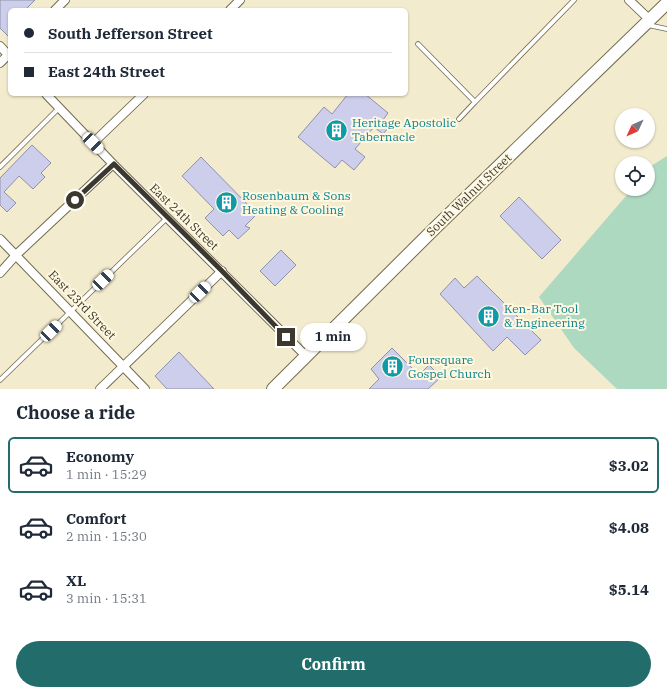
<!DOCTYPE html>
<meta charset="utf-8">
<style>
body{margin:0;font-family:"IBM Plex Serif",serif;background:#f2f2f3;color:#1f2937;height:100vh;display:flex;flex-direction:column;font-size:15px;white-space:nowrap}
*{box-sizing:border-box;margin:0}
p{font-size:13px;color:#747a83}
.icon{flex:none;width:22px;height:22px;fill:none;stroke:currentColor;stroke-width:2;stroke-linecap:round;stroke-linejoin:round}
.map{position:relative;height:389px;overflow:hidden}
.details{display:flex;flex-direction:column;background:#fff;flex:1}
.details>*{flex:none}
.banner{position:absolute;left:8px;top:8px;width:400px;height:88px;border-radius:6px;box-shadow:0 1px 3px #0004;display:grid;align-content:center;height:88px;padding:0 16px;background:#fff}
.needle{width:26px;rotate:226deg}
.fabs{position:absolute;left:615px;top:108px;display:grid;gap:8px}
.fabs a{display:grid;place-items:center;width:40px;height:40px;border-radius:50%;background:#fff;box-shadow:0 1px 3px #0004;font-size:20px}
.end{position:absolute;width:18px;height:18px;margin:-9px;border:5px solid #3c382d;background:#fff;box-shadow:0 0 0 2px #fff}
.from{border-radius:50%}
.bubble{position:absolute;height:28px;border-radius:14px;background:#fff;box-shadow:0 1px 3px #0004;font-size:13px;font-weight:700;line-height:28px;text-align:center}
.car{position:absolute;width:12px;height:24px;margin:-12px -6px;border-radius:5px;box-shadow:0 0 3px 1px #0007;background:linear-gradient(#fff 24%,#345 0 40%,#fff 0 76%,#345 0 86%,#fff 0)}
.banner b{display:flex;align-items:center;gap:14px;height:38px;font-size:15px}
.banner b+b{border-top:1px solid #e0e1e3}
.banner i{width:10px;height:10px;background:#1f2937}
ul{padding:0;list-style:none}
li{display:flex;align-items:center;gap:12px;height:56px;margin:0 8px 6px;padding:0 8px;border:2px solid transparent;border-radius:6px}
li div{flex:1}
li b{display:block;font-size:15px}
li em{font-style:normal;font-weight:700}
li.on{border-color:#226d6b}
li>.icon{width:36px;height:36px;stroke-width:1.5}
h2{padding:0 16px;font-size:18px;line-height:48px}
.action{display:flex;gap:8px;margin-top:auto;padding:8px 16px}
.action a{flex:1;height:46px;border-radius:24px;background:#226d6b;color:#fff;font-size:16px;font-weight:700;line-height:46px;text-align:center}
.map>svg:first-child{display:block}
.green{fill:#aed9c1}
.building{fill:#cdceeb;stroke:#8f90ab}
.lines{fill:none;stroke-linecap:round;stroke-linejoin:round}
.service-casing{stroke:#716a50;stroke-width:5.5}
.minor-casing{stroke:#716a50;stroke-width:10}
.secondary-casing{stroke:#716a50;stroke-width:14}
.service{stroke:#fff;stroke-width:4}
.minor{stroke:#fff;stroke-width:8}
.secondary{stroke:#fff;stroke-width:12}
.route{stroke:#3c382d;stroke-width:5}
.labels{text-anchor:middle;stroke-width:4;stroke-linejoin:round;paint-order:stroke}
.culture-label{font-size:12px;fill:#0d838f;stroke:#fff8e0;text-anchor:start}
.street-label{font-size:12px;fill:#3c382d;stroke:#fff8e0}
</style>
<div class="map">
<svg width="667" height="389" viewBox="0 0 667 389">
<rect width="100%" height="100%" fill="#f3ebcd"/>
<path class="green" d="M667,156V389H617L574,348L539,297L632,189H648V170L651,166Z"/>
<path class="building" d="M0,0H35L25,10H10V38L0,28Z
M348,94H365L388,113L383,120L390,126L383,134L374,127L355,149L365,157L354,170L342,160L335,168L298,137L324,107L332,114Z
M32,145L51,163L41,173L45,177L33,189L19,176L4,192L16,203L7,212L0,205V178Z
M201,157L257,214L245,226L250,228L238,239L229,230L223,236L205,218L214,209L182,176Z
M519,197L561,240L542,259L500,216Z
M281,250L296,265L275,286L260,271Z
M477,276L541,340L525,355L507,337L493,351L440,294L455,278L464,288Z
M392,348L419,375L429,365L441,377L428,389H369L379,379L371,369Z
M179,352L214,389H167L155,376Z"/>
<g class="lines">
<defs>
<path id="service" d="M648,25L667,29
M418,44L475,102L574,0
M459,119L475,102
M0,167L59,108
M0,380L167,218"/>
<path id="minor" d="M629,0L650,20
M55,10L65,0
M230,10L240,0
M0,46L10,57
M0,63L10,53
M46,94L113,164L306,356
M93,143L144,94
M0,239L145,389
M0,273L16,255L113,164
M100,389L222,271"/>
<path id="secondary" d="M273,389L436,227L667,3"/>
</defs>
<use href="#service" class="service-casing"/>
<use href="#minor" class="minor-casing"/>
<use href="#secondary" class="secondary-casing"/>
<use href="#service" class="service"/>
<use href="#minor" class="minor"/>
<use href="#secondary" class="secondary"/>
</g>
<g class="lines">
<path class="route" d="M75,200L114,164L222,271L286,337"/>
</g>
<defs>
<symbol id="building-disc" viewBox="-11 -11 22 22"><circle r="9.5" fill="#0f9aa8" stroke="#fff8e0"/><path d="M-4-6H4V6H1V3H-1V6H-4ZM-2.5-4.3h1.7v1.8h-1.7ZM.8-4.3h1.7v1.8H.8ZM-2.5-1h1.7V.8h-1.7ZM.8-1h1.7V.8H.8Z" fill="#fff"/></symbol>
</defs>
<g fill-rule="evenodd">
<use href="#building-disc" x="324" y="118" width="25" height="25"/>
<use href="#building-disc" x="214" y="190" width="25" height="25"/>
<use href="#building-disc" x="476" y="304" width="25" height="25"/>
<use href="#building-disc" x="380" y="354" width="25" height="25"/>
</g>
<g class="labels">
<g class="culture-label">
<text x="352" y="127">Heritage Apostolic<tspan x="352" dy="14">Tabernacle</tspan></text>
<text x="242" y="200">Rosenbaum &amp; Sons<tspan x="242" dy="14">Heating &amp; Cooling</tspan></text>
<text x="504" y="313">Ken-Bar Tool<tspan x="504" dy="14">&amp; Engineering</tspan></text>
<text x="408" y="364">Foursquare<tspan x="408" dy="14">Gospel Church</tspan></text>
</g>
<g class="street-label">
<text transform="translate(469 195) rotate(-44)" y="4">South Walnut Street</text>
<text transform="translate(184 217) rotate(44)" y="4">East 24th Street</text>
<text transform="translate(82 305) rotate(46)" y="4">East 23rd Street</text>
</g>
</g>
</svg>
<div class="fabs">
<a><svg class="needle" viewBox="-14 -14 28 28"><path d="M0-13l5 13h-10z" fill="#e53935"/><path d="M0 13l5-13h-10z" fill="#747a83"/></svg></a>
<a><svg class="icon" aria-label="locate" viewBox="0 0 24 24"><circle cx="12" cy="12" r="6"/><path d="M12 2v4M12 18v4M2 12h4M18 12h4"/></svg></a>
</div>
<i class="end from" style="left:75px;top:200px"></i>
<i class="end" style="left:286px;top:337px"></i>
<div class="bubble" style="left:300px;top:323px;width:66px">1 min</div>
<i class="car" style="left:93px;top:143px;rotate:136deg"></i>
<i class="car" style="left:103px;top:280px;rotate:46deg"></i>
<i class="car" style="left:200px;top:292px;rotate:46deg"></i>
<i class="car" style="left:51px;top:331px;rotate:46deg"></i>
<div class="banner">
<b><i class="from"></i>South Jefferson Street</b>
<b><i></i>East 24th Street</b>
</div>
</div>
<section class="details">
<h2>Choose a ride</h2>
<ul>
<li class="on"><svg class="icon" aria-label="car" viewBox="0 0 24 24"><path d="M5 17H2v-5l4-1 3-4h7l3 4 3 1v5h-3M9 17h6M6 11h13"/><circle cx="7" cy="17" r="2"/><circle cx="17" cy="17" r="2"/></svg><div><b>Economy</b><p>1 min · 15:29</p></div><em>$3.02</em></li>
<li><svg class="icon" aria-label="car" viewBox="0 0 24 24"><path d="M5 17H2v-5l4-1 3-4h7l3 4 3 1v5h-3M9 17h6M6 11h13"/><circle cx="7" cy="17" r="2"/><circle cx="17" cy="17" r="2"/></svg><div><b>Comfort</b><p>2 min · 15:30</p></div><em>$4.08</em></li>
<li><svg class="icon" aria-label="car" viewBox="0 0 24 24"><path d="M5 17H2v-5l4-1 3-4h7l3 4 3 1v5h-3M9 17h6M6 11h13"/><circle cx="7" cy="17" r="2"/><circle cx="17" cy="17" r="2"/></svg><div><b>XL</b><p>3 min · 15:31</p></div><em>$5.14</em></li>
</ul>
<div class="action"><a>Confirm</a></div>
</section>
